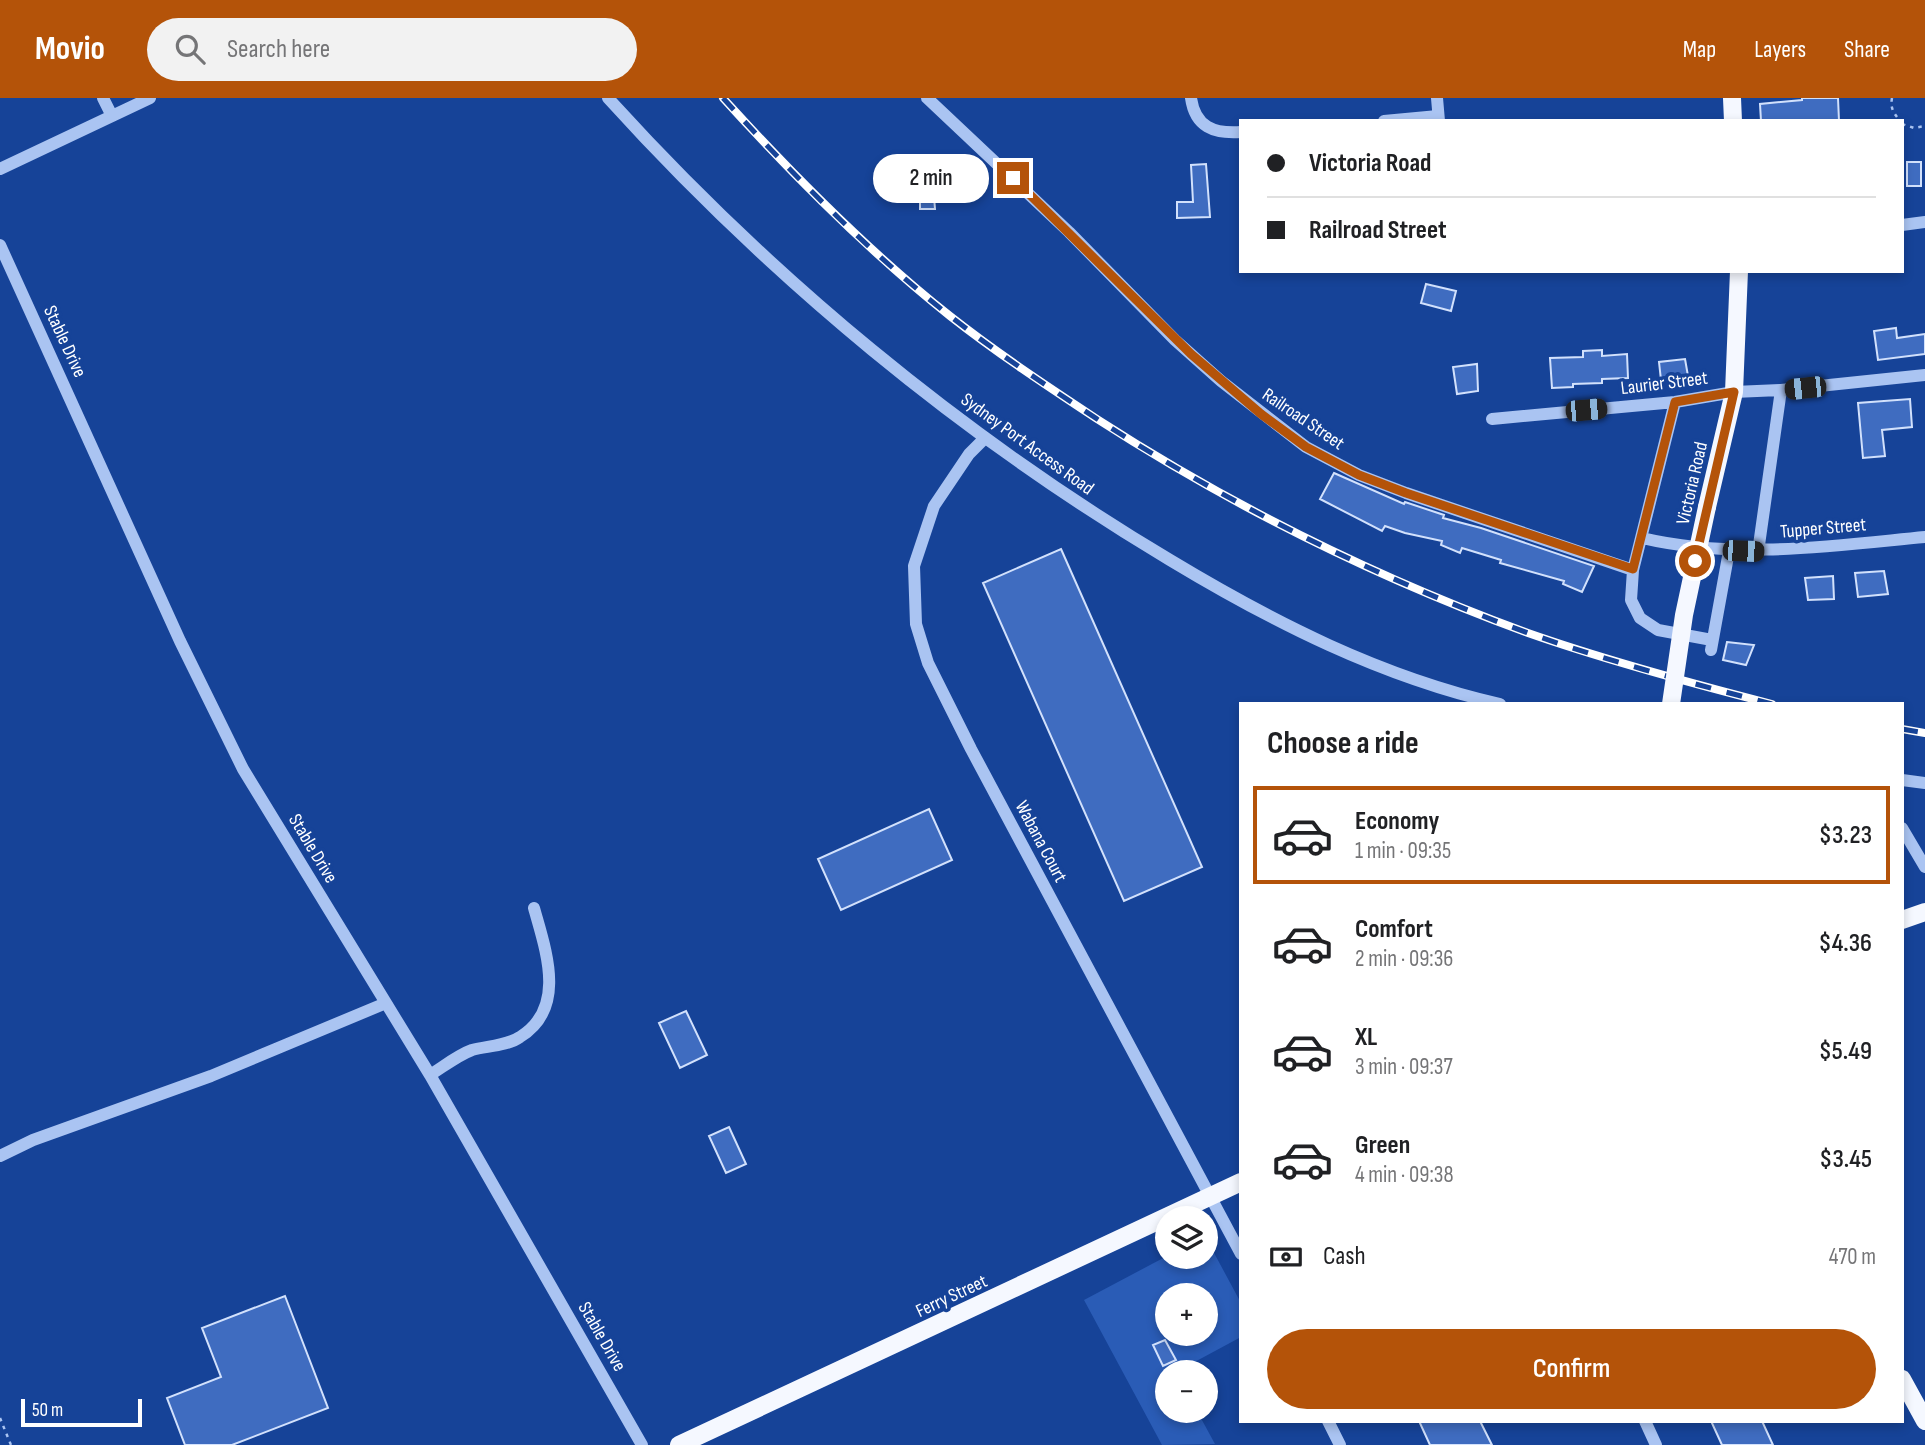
<!DOCTYPE html>
<meta charset="utf-8">
<style>
body{margin:0;font-family:"Sofia Sans Condensed",sans-serif;background:#f2f2f2;color:#202124;height:100vh;display:flex;flex-direction:column;font-size:26px;white-space:nowrap}
*{box-sizing:border-box;margin:0}
p{font-size:23px;color:#757577}
.icon{flex:none;width:38px;height:38px;fill:none;stroke:currentColor;stroke-width:2;stroke-linecap:round;stroke-linejoin:round}
.map{position:relative;flex:1;overflow:hidden}
.details{position:absolute;left:1239px;top:604px;width:665px;height:721px;display:flex;flex-direction:column;background:#fff;border-radius:0px;box-shadow:0 4px 10px #0003}
.details>*{flex:none}
.banner{position:absolute;left:1239px;top:21px;width:665px;height:154px;border-radius:0px;box-shadow:0 4px 10px #0003;display:grid;align-content:center;height:154px;padding:0 28px;background:#fff}
.buttons{position:absolute;left:1155px;top:1108px;display:grid;gap:14px}
.buttons a{display:grid;place-items:center;width:63px;height:63px;border-radius:50%;background:#fff;box-shadow:0 4px 10px #0003;font-size:35px}
.scale{position:absolute;left:21px;bottom:18px;width:121px;box-sizing:border-box;padding-left:7px;border:4px solid #fff;border-top:0;font-size:19px;line-height:24px;white-space:nowrap;color:#fff;-webkit-text-stroke:5px #164398;paint-order:stroke}
.end{position:absolute;width:32px;height:32px;margin:-16px;border:9px solid #b45309;background:#fff;box-shadow:0 0 0 4px #fff}
.from{border-radius:50%}
.bubble{position:absolute;height:49px;border-radius:24px;background:#fff;box-shadow:0 4px 10px #0003;font-size:23px;font-weight:600;line-height:49px;text-align:center}
.car{position:absolute;width:21px;height:42px;margin:-21px -10px;border-radius:9px;box-shadow:0 0 5px 2px #0007;background:linear-gradient(#222 24%,#8ab4d8 0 40%,#222 0 76%,#8ab4d8 0 86%,#222 0)}
.banner b{display:flex;align-items:center;gap:24px;height:66px;font-size:26px}
.banner b+b{border-top:2px solid #e0e0e0}
.banner i{width:18px;height:18px;background:#202124}
ul{padding:0;list-style:none}
li{display:flex;align-items:center;gap:21px;height:98px;margin:0 14px 10px;padding:0 14px;border:4px solid transparent;border-radius:0px}
li div{flex:1}
li b{display:block;font-size:26px}
li em{font-style:normal;font-weight:600}
li.on{border-color:#b45309}
li>.icon{width:63px;height:63px;stroke-width:1.5}
h2{padding:0 28px;font-size:32px;line-height:84px}
.pay{display:flex;align-items:center;gap:18px;height:77px;padding:0 28px;font-size:26px}
.pay p{margin-inline-start:auto}
.primary-button{display:flex;gap:14px;margin-top:auto;padding:14px 28px}
.primary-button a{flex:1;height:80px;border-radius:42px;background:#b45309;color:#fff;font-size:28px;font-weight:600;line-height:80px;text-align:center}
header{display:flex;align-items:center;gap:42px;box-sizing:border-box;height:98px;padding:0 35px;background:#b45309;color:#fff}
header strong{font-size:33px}
nav{display:flex;gap:38px;margin-inline-start:auto;font-size:24px}
.search{width:490px;height:63px;background:#f2f2f2;display:flex;align-items:center;gap:18px;box-sizing:border-box;padding:0 24px;border-radius:38px;color:#757577;font-size:26px}
.map>svg:first-child{display:block}
.park{fill:#2a5cb6;fill-rule:evenodd}
.building{fill:#3f6cc0;stroke:#d2e1fc;stroke-width:2}
.lines{fill:none;stroke-linecap:round;stroke-linejoin:round}
.path{stroke:#aac4f2;stroke-width:2.5;stroke-dasharray:3.5 5;stroke-linecap:butt}
.minor{stroke:#aac4f2;stroke-width:12}
.major{stroke:#f5f8ff;stroke-width:18}
.rail-casing{stroke:#fff;stroke-width:8}
.rail{stroke:#164398;stroke-width:5;stroke-dasharray:16;stroke-linecap:butt}
.major-bridge{stroke:#f5f8ff;stroke-width:18}
.route{stroke:#b45309;stroke-width:9}
.labels{text-anchor:middle;stroke-width:7;stroke-linejoin:round;paint-order:stroke}
.street-label{font-size:19px;fill:#fff;stroke:#164398}
</style>
<header>
<strong>Movio</strong>
<div class="search"><svg class="icon" aria-label="search" viewBox="0 0 24 24"><circle cx="10" cy="10" r="6"/><path d="M15 15l6 6"/></svg>Search here</div>
<nav><a>Map</a><a>Layers</a><a>Share</a></nav>
</header>
<div class="map">
<svg width="1925" height="1347" viewBox="0 0 1925 1347">
<rect width="100%" height="100%" fill="#164398"/>
<path class="park" d="M1206,1140L1241,1205V1239L1176,1274H1167V1312L1197,1313L1215,1346L1162,1347L1084,1202L1167,1158H1206ZM1167,1197H1206V1236H1167Z"/>
<path class="building" d="M1802,0H1838L1839,23H1761L1760,6L1802,2Z
M1907,64H1921V88H1907Z
M1206,66L1210,119L1177,120V104H1193L1191,67Z
M933,86L935,111H920V87Z
M1426,186L1456,193L1451,213L1421,205Z
M1896,230L1897,240L1925,236V256L1878,262L1874,233Z
M1602,252V258L1627,256L1628,280L1602,281V285L1573,286V289L1552,290L1550,260L1583,259V253Z
M1685,261L1688,278L1661,282L1659,264Z
M1477,266L1478,293L1457,296L1453,269Z
M1910,301L1912,329L1882,332L1885,358L1863,360L1858,305Z
M1334,375L1404,406L1405,404L1444,417L1443,420L1481,430L1594,468L1582,494L1563,486L1564,483L1500,465L1501,462L1462,450L1460,455L1441,447L1442,443L1405,435L1385,428L1382,433L1320,401Z
M1061,451L1202,769L1124,803L983,485Z
M1884,473L1888,496L1858,499L1855,475Z
M1833,478L1834,501L1808,502L1805,480Z
M1727,544L1754,547L1746,567L1723,562Z
M929,711L952,762L841,812L818,761Z
M686,913L707,957L680,970L659,925Z
M729,1029L746,1066L726,1075L709,1038Z
M285,1198L328,1310L232,1347H185L167,1300L221,1279L202,1230Z
M1165,1242L1176,1262L1163,1268L1153,1247Z
M1419,1323H1480L1492,1347H1430Z
M1711,1323H1762L1773,1347H1722Z"/>
<g class="lines">
<path class="path" d="M1892,0C1890,11 1894,15 1900,23
M1902,26L1914,30L1925,28
M0,1320L11,1347"/>
<path class="minor" d="M103,0L112,18
M608,0C771,180 962,338 1170,462C1273,524 1381,579 1500,606
M927,0L1069,134L1175,242L1221,283L1306,349L1359,377L1406,395L1633,472
M1191,0C1195,29 1214,36 1241,34
M1437,0L1439,23
M1384,23L1438,18
M0,71L150,0
M1902,127L1925,124
M0,147L180,543L243,671L430,977L642,1347
M1675,304L1633,472L1631,502L1640,520L1658,532L1712,542
M1492,321L1675,304L1734,294L1781,292L1925,277
M985,340L969,356L934,408L914,468L916,526L928,565L971,651L1241,1156
M1642,440C1736,462 1831,448 1925,439
M1758,454L1781,292
M1711,552L1729,453
M1902,682L1925,685
M1902,730L1925,769
M430,977C443,969 458,957 472,952C487,948 507,948 520,939C567,910 546,853 534,810
M0,1058L33,1042L211,978L386,905
M1328,1323L1340,1347
M1645,1323L1656,1347"/>
<path class="major" d="M1732,0L1733,23
M1707,409L1734,294L1739,173
M1902,822L1925,814
M1902,1281L1925,1323
M679,1347L1241,1084"/>
<defs>
<path id="rail" d="M723,0C793,77 868,153 950,218C997,255 1047,288 1097,321C1232,408 1377,480 1528,535C1608,563 1690,585 1772,606
M1902,631L1925,635"/>
</defs>
<use href="#rail" class="rail-casing"/>
<use href="#rail" class="rail"/>
<path class="major-bridge" d="M1671,606L1684,517L1707,409"/>
</g>
<g class="lines">
<path class="route" d="M1013,80L1191,256L1261,316L1306,349L1359,377L1406,395L1633,471L1675,304L1734,294L1695,463"/>
</g>
<g class="labels">
<g class="street-label">
<text transform="translate(66 243) rotate(65)" y="7">Stable Drive</text>
<text transform="translate(1664 284) rotate(-7)" y="7">Laurier Street</text>
<text transform="translate(1304 320) rotate(34)" y="7">Railroad Street</text>
<text transform="translate(1028 345) rotate(36)" y="7">Sydney Port Access Road</text>
<text transform="translate(1691 385) rotate(-77)" y="7">Victoria Road</text>
<text transform="translate(1823 429) rotate(-5)" y="7">Tupper Street</text>
<text transform="translate(1042 743) rotate(62)" y="7">Wabana Court</text>
<text transform="translate(314 750) rotate(59)" y="7">Stable Drive</text>
<text transform="translate(951 1197) rotate(-25)" y="7">Ferry Street</text>
<text transform="translate(603 1238) rotate(60)" y="7">Stable Drive</text>
</g>
</g>
</svg>
<div class="buttons">
<a><svg class="icon" aria-label="layers" viewBox="0 0 24 24"><path d="M12 4l9 5-9 5-9-5zM3 14l9 5 9-5"/></svg></a>
<a>+</a>
<a>−</a>
</div>
<div class="scale">50 m</div>
<i class="end from" style="left:1695px;top:463px"></i>
<i class="end" style="left:1013px;top:80px"></i>
<div class="bubble" style="left:873px;top:56px;width:116px">2 min</div>
<i class="car" style="left:1805px;top:290px;rotate:264deg"></i>
<i class="car" style="left:1586px;top:312px;rotate:85deg"></i>
<i class="car" style="left:1743px;top:453px;rotate:92deg"></i>
<div class="banner">
<b><i class="from"></i>Victoria Road</b>
<b><i></i>Railroad Street</b>
</div>
<section class="details">
<h2>Choose a ride</h2>
<ul>
<li class="on"><svg class="icon" aria-label="car" viewBox="0 0 24 24"><path d="M5 17H2v-5l4-1 3-4h7l3 4 3 1v5h-3M9 17h6M6 11h13"/><circle cx="7" cy="17" r="2"/><circle cx="17" cy="17" r="2"/></svg><div><b>Economy</b><p>1 min · 09:35</p></div><em>$3.23</em></li>
<li><svg class="icon" aria-label="car" viewBox="0 0 24 24"><path d="M5 17H2v-5l4-1 3-4h7l3 4 3 1v5h-3M9 17h6M6 11h13"/><circle cx="7" cy="17" r="2"/><circle cx="17" cy="17" r="2"/></svg><div><b>Comfort</b><p>2 min · 09:36</p></div><em>$4.36</em></li>
<li><svg class="icon" aria-label="car" viewBox="0 0 24 24"><path d="M5 17H2v-5l4-1 3-4h7l3 4 3 1v5h-3M9 17h6M6 11h13"/><circle cx="7" cy="17" r="2"/><circle cx="17" cy="17" r="2"/></svg><div><b>XL</b><p>3 min · 09:37</p></div><em>$5.49</em></li>
<li><svg class="icon" aria-label="car" viewBox="0 0 24 24"><path d="M5 17H2v-5l4-1 3-4h7l3 4 3 1v5h-3M9 17h6M6 11h13"/><circle cx="7" cy="17" r="2"/><circle cx="17" cy="17" r="2"/></svg><div><b>Green</b><p>4 min · 09:38</p></div><em>$3.45</em></li>
</ul>
<div class="pay"><svg class="icon" aria-label="cash" viewBox="0 0 24 24"><path d="M3 7h18v10H3z"/><circle cx="12" cy="12" r="2"/></svg>Cash<p>470 m</p></div>
<div class="primary-button"><a>Confirm</a></div>
</section>
</div>
